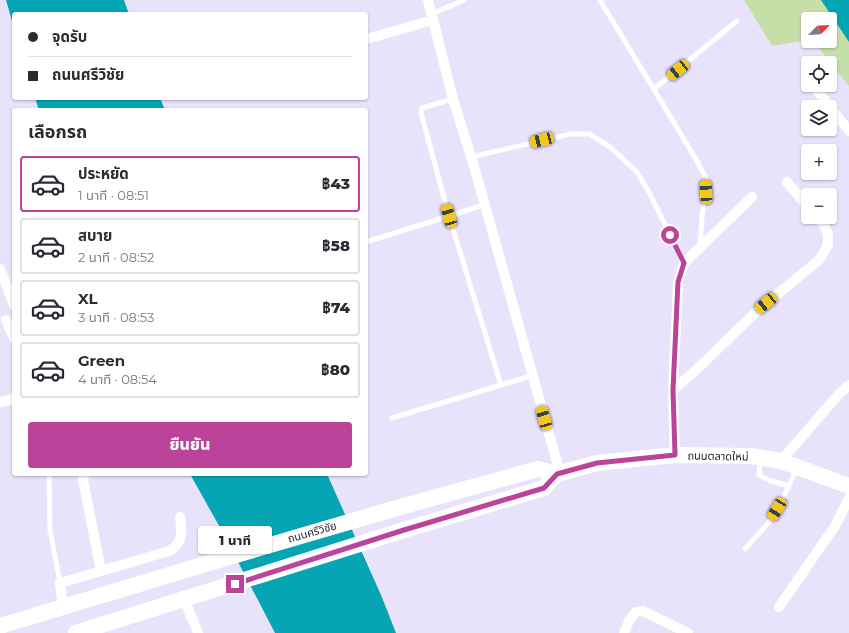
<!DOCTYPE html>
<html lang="th">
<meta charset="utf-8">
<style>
body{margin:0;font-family:Montserrat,"Noto Sans Thai",sans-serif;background:#f2f2f3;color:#2b2b33;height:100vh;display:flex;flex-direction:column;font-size:15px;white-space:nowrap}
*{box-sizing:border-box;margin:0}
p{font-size:13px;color:#7c7c81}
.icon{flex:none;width:22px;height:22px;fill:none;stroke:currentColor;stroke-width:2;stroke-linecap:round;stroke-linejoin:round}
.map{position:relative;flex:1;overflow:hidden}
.panel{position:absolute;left:12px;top:108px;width:356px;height:368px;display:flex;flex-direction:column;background:#fff;border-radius:4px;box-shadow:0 1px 3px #0004}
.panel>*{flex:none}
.hud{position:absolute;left:12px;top:12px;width:356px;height:88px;border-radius:4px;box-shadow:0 1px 3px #0004;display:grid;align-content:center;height:88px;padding:0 16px;background:#fff}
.needle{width:26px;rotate:65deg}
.buttons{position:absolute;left:801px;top:12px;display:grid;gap:8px}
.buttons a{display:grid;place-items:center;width:36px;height:36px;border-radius:4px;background:#fff;box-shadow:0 1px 3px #0004;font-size:20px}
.end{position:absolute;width:18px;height:18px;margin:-9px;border:5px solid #bb449a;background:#fff;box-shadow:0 0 0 2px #fff}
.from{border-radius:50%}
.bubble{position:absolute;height:28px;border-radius:4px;background:#fff;box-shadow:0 1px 3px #0004;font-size:13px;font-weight:800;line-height:28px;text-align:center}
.car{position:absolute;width:12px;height:24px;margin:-12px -6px;border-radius:5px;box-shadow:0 0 3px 1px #0007;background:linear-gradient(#f5c518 24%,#345 0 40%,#f5c518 0 76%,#345 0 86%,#f5c518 0)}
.hud b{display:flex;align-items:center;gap:14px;height:38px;font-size:15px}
.hud b+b{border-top:1px solid #e1e1e2}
.hud i{width:10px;height:10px;background:#2b2b33}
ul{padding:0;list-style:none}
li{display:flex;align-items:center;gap:12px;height:56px;margin:0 8px 6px;padding:0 8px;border:2px solid #e1e1e2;border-radius:4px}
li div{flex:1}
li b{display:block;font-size:15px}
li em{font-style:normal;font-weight:800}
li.current{border-color:#bb449a}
li>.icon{width:36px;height:36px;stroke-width:1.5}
h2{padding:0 16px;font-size:18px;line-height:48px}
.primary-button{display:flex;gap:8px;margin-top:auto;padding:8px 16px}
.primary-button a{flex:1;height:46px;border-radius:4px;background:#bb449a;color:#fff;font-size:16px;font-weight:800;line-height:46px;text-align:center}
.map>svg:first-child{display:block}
.green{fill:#c6dea8}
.water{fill:#05a5b4}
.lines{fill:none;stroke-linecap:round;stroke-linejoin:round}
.lane{stroke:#fff;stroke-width:5}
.street{stroke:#fff;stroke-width:10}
.primary{stroke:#fff;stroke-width:16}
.route{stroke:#bb449a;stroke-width:5}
.labels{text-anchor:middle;stroke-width:3;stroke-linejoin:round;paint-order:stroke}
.street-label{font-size:11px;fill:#211e29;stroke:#fff}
</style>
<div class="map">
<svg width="849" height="633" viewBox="0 0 849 633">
<rect width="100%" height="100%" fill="#e9e2fb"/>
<path class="green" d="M744,0H834L849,21V86L813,41H830V19H808V40L772,46Z"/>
<path class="water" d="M6,0H124L129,14H14V28Z
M821,0H849V42Z
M35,98H160L165,110H39Z
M190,474H327L381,595L396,633H275L222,531Z"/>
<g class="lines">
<path class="lane" d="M600,0L697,161L706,178V192L702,216L700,245
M432,14L464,0
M654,89L737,21
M453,99L422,108L421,113L449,216L501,385
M471,157L571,134H589L610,147L637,172L649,192L684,263
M366,242L484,205
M392,418L531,376
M760,460L759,475L771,481L789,486
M49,474L50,530L60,583
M745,549L770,521L784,496L797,468"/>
<path class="street" d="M428,0L453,99L474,166L560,473
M366,39L433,20
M808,78V79
M813,85L830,107
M830,107L849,131
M787,182L808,207
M0,269L14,305
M6,320L14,338
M673,390L694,372L756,312L819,260L828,245V234L823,223L817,217
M0,402L14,399
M675,455L673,390L678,282L684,263L752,197
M781,461L838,395L849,385
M85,474L83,479L101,571
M184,599L198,633
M63,607L60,583L169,551C184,543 182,532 180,517
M779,607L835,526L849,498
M624,633L629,621L636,612L643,611L688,633"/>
<path class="primary" d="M0,626L212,562L400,507L538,469L557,474L597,463L675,455L751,456L781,461L849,486
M76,633L404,530L544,488L557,474"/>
</g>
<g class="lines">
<path class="route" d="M235,584L404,530L544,488L557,474L597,463L675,455L673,390L678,282L684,263L670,235"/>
</g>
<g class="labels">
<g class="street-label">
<text transform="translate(718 456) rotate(1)" y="4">ถนนตลาดใหม่</text>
<text transform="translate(312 532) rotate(-16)" y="4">ถนนศรีวิชัย</text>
</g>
</g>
</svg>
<div class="buttons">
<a><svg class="needle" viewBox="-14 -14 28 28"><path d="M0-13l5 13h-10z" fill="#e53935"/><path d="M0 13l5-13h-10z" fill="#7c7c81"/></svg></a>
<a><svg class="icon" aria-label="locate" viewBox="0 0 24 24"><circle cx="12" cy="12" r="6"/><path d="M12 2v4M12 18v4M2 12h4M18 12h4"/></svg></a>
<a><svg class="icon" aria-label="layers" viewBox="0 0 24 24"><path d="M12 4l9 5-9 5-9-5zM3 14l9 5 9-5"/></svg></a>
<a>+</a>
<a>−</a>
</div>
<i class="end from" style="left:670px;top:235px"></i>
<i class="end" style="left:235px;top:584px"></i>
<div class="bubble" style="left:198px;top:526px;width:74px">1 นาที</div>
<i class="car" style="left:678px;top:70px;rotate:231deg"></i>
<i class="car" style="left:542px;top:140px;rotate:256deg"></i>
<i class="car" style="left:706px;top:192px;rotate:357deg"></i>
<i class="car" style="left:449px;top:216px;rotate:344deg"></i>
<i class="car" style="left:766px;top:303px;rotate:231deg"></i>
<i class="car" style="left:544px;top:418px;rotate:344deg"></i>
<i class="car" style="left:777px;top:509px;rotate:211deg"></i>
<div class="hud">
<b><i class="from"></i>จุดรับ</b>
<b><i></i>ถนนศรีวิชัย</b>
</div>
<section class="panel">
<h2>เลือกรถ</h2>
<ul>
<li class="current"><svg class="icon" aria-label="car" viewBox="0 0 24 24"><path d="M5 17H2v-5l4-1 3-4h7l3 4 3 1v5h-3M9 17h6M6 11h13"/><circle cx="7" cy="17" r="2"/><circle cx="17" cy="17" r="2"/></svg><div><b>ประหยัด</b><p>1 นาที · 08:51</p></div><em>฿43</em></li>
<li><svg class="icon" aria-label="car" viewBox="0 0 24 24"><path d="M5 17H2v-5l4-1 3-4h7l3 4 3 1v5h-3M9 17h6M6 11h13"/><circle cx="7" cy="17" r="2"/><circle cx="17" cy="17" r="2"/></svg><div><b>สบาย</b><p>2 นาที · 08:52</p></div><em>฿58</em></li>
<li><svg class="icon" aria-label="car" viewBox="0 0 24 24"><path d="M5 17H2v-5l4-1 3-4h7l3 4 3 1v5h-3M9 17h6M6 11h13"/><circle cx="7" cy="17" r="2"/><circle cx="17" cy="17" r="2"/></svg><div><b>XL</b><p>3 นาที · 08:53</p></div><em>฿74</em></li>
<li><svg class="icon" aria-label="car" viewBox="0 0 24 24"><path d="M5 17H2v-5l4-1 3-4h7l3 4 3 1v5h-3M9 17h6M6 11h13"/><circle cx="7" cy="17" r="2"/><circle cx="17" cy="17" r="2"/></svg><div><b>Green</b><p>4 นาที · 08:54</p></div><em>฿80</em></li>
</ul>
<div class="primary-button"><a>ยืนยัน</a></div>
</section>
</div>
